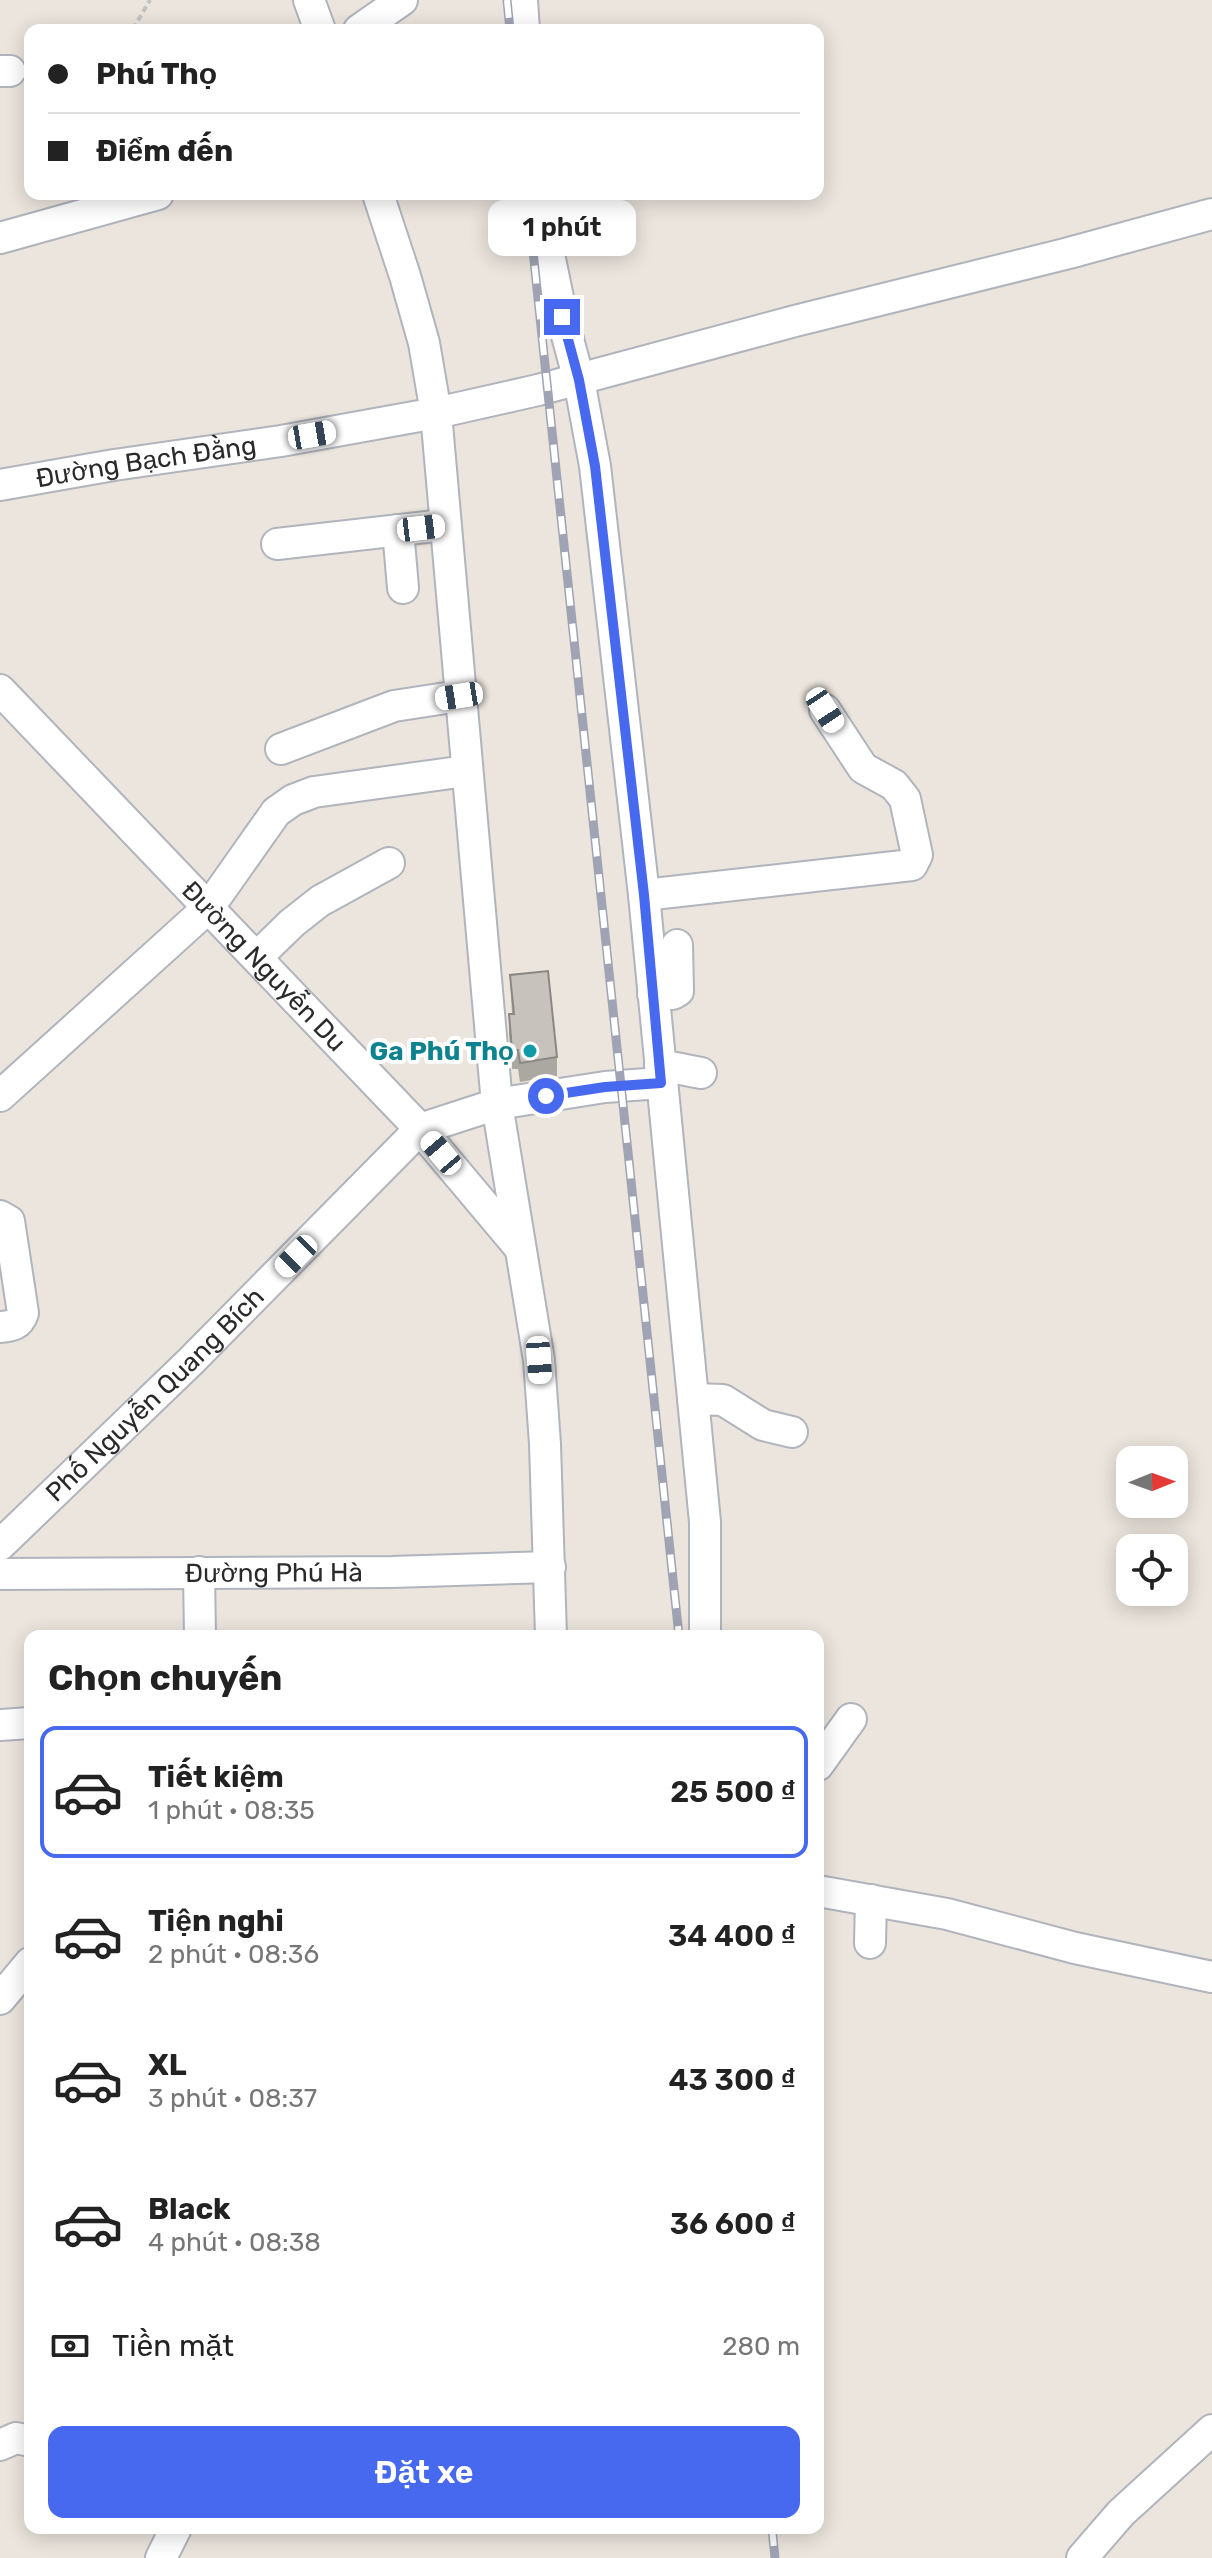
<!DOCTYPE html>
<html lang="vi">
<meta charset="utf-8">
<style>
body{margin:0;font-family:Rubik,sans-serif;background:#f2f2f2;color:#222;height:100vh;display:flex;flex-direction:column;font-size:30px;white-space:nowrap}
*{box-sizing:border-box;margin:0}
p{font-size:26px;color:#767676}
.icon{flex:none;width:44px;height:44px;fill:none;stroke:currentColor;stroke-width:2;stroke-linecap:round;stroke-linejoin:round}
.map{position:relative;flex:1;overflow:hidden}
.side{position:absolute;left:24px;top:1630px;width:800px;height:904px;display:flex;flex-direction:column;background:#fff;border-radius:16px;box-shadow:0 4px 20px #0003}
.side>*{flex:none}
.banner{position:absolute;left:24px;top:24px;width:800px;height:176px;border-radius:16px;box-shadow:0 4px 20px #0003;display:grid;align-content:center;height:176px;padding:0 24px;background:#fff}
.needle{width:52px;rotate:89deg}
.tools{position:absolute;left:1116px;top:1446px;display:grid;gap:16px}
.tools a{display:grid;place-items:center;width:72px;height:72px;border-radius:16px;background:#fff;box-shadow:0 4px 20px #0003;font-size:40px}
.end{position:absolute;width:36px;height:36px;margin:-18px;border:10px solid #4769ef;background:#fff;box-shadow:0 0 0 4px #fff}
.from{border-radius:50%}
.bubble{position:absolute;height:56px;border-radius:16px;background:#fff;box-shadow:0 4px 20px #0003;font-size:26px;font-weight:600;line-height:56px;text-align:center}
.car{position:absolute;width:24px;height:48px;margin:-24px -12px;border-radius:10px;box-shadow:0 0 6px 2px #0007;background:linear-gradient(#fff 24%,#345 0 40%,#fff 0 76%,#345 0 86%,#fff 0)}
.banner b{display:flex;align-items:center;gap:28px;height:76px;font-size:30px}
.banner b+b{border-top:2px solid #e0e0e0}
.banner i{width:20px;height:20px;background:#222}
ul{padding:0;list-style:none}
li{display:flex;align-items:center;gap:24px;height:132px;margin:0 16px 12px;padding:0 8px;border:4px solid transparent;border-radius:16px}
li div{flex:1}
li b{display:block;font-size:30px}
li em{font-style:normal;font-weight:600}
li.current{border-color:#4769ef}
li>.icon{width:72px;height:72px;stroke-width:1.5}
h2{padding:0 24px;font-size:36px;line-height:96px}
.pay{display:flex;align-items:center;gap:20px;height:88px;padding:0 24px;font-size:30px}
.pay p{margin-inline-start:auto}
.button{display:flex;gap:16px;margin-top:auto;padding:16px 24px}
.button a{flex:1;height:92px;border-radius:16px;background:#4769ef;color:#fff;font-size:32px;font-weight:600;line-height:92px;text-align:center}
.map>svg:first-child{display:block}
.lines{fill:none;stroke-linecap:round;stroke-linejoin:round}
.minor-casing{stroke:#b0b4bd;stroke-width:34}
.path{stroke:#c3c3c3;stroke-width:4;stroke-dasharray:6 4;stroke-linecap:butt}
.minor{stroke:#fff;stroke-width:30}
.rail-casing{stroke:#a0a3b3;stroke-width:9}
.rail{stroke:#fff;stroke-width:6;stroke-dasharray:18;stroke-linecap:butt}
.wall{fill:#aba8a2}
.building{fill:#c7c3bc;stroke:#8b8884;stroke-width:2}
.route{stroke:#4769ef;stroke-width:10}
.culture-dot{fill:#0f9aa8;stroke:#fff;stroke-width:3}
.labels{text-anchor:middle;stroke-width:8;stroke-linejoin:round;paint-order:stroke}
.street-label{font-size:26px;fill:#2a2a2a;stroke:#fff}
.culture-label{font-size:26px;font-weight:bold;fill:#0d838f;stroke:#fff;text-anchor:end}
</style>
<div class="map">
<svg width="1212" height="2558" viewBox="0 0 1212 2558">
<rect width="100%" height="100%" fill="#ebe5dd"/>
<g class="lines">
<defs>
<g id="minor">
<path d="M309,0L320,30"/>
<path d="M522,0L524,30"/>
<path d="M359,30L402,0"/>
<path d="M0,71H10"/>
<path d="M378,194L405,276L424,343L436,413L497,1104L539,1360L545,1444L551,1636"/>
<path d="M540,194L544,230L562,317L579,380L595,466L644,895L705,1522V1636"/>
<path d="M0,238L158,194"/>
<path id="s1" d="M0,485L114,465L281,441L436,413L538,390L795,321L1069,253L1212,214"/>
<path d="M398,530L403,588"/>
<path d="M277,544L444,525"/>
<path id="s2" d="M0,690L420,1129L520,1248"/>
<path d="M281,749L394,706L459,696"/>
<path d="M644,895L912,865L917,855L905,799L894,785L863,768L825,710"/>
<path d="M257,957L292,923L320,901L389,863"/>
<path d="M653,994H673L678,991L677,945"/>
<path d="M660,1065L701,1073"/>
<path d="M0,1096L209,907L276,812L293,800L314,792L466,771"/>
<path d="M0,1216L9,1221L23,1313C19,1325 12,1326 0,1327"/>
<path d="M693,1399L723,1400L763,1425L792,1432"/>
<path id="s3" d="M0,1545L191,1361L420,1129L497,1104L605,1087L661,1083"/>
<path d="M199,1572L200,1636"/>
<path id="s4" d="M0,1574L392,1572L550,1567"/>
<path d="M0,1725L30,1723"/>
<path d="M818,1765L851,1719"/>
<path d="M818,1891L947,1914L1075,1948L1212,1977"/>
<path d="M870,1943L871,1900"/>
<path d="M0,1999L30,1963"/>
<path d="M0,2445L16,2438L30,2441"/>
<path d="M161,2558L176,2528"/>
<path d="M1082,2558L1121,2513L1212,2430"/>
</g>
</defs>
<use href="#minor" class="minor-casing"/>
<path class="path" d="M133,29L150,0"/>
<use href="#minor" class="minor"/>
<defs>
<path id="rail" d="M507,0L510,30
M527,194L679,1636
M772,2528L775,2558"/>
</defs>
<use href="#rail" class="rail-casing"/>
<use href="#rail" class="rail"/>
</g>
<path class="wall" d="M510,975L557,1057V1076L520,1082L518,1069H512L509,1034V1014H512Z"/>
<path class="building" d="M548,971L557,1057L520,1063L518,1050H512L509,1014H514L510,975Z"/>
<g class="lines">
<path class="route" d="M546,1096L605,1087L661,1083L644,895L595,466L579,380L562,317"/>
</g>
<circle class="culture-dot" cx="530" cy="1051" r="8"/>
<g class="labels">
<g class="street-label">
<text dy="9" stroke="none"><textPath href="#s1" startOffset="148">Đường Bạch Đằng</textPath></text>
<text dy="9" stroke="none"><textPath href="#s2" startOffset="382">Đường Nguyễn Du</textPath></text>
<text dy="9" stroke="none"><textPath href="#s3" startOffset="216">Phố Nguyễn Quang Bích</textPath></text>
<text dy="9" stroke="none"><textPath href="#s4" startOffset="274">Đường Phú Hà</textPath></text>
</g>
<g class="culture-label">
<text x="514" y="1060">Ga Phú Thọ</text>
</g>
</g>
</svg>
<div class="tools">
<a><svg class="needle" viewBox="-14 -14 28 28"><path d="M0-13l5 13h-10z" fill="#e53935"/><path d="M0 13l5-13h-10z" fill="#767676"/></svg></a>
<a><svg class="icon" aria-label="locate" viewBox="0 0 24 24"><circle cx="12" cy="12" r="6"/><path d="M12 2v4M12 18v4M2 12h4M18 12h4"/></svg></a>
</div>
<i class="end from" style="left:546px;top:1096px"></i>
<i class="end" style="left:562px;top:317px"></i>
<div class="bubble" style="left:488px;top:200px;width:148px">1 phút</div>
<i class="car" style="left:312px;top:435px;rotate:80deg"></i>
<i class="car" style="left:421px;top:528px;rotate:83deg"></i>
<i class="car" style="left:459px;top:696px;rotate:261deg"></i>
<i class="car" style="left:825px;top:710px;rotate:147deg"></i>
<i class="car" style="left:441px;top:1153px;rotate:320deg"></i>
<i class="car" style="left:296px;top:1256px;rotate:225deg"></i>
<i class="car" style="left:539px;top:1360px;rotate:176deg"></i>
<div class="banner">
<b><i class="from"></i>Phú Thọ</b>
<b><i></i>Điểm đến</b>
</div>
<section class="side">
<h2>Chọn chuyến</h2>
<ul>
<li class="current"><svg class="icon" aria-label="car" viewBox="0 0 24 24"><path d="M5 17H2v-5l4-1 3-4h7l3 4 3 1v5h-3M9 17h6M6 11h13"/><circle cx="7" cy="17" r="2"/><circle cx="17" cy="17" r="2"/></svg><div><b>Tiết kiệm</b><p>1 phút · 08:35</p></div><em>25 500 ₫</em></li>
<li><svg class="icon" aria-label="car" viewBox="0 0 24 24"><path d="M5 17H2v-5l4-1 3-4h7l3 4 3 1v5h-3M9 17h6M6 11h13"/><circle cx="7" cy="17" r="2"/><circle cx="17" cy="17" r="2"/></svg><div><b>Tiện nghi</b><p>2 phút · 08:36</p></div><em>34 400 ₫</em></li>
<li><svg class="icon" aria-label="car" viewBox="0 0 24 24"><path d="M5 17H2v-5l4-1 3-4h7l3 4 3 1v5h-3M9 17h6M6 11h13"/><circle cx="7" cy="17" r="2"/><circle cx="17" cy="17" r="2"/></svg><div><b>XL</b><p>3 phút · 08:37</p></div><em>43 300 ₫</em></li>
<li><svg class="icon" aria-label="car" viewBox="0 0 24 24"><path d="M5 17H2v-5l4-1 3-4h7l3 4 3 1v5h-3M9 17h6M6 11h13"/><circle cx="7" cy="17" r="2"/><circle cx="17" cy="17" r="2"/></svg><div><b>Black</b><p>4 phút · 08:38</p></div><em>36 600 ₫</em></li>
</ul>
<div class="pay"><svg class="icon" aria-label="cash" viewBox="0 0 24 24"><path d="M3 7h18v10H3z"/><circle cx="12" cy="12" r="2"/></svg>Tiền mặt<p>280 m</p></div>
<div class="button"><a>Đặt xe</a></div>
</section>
</div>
